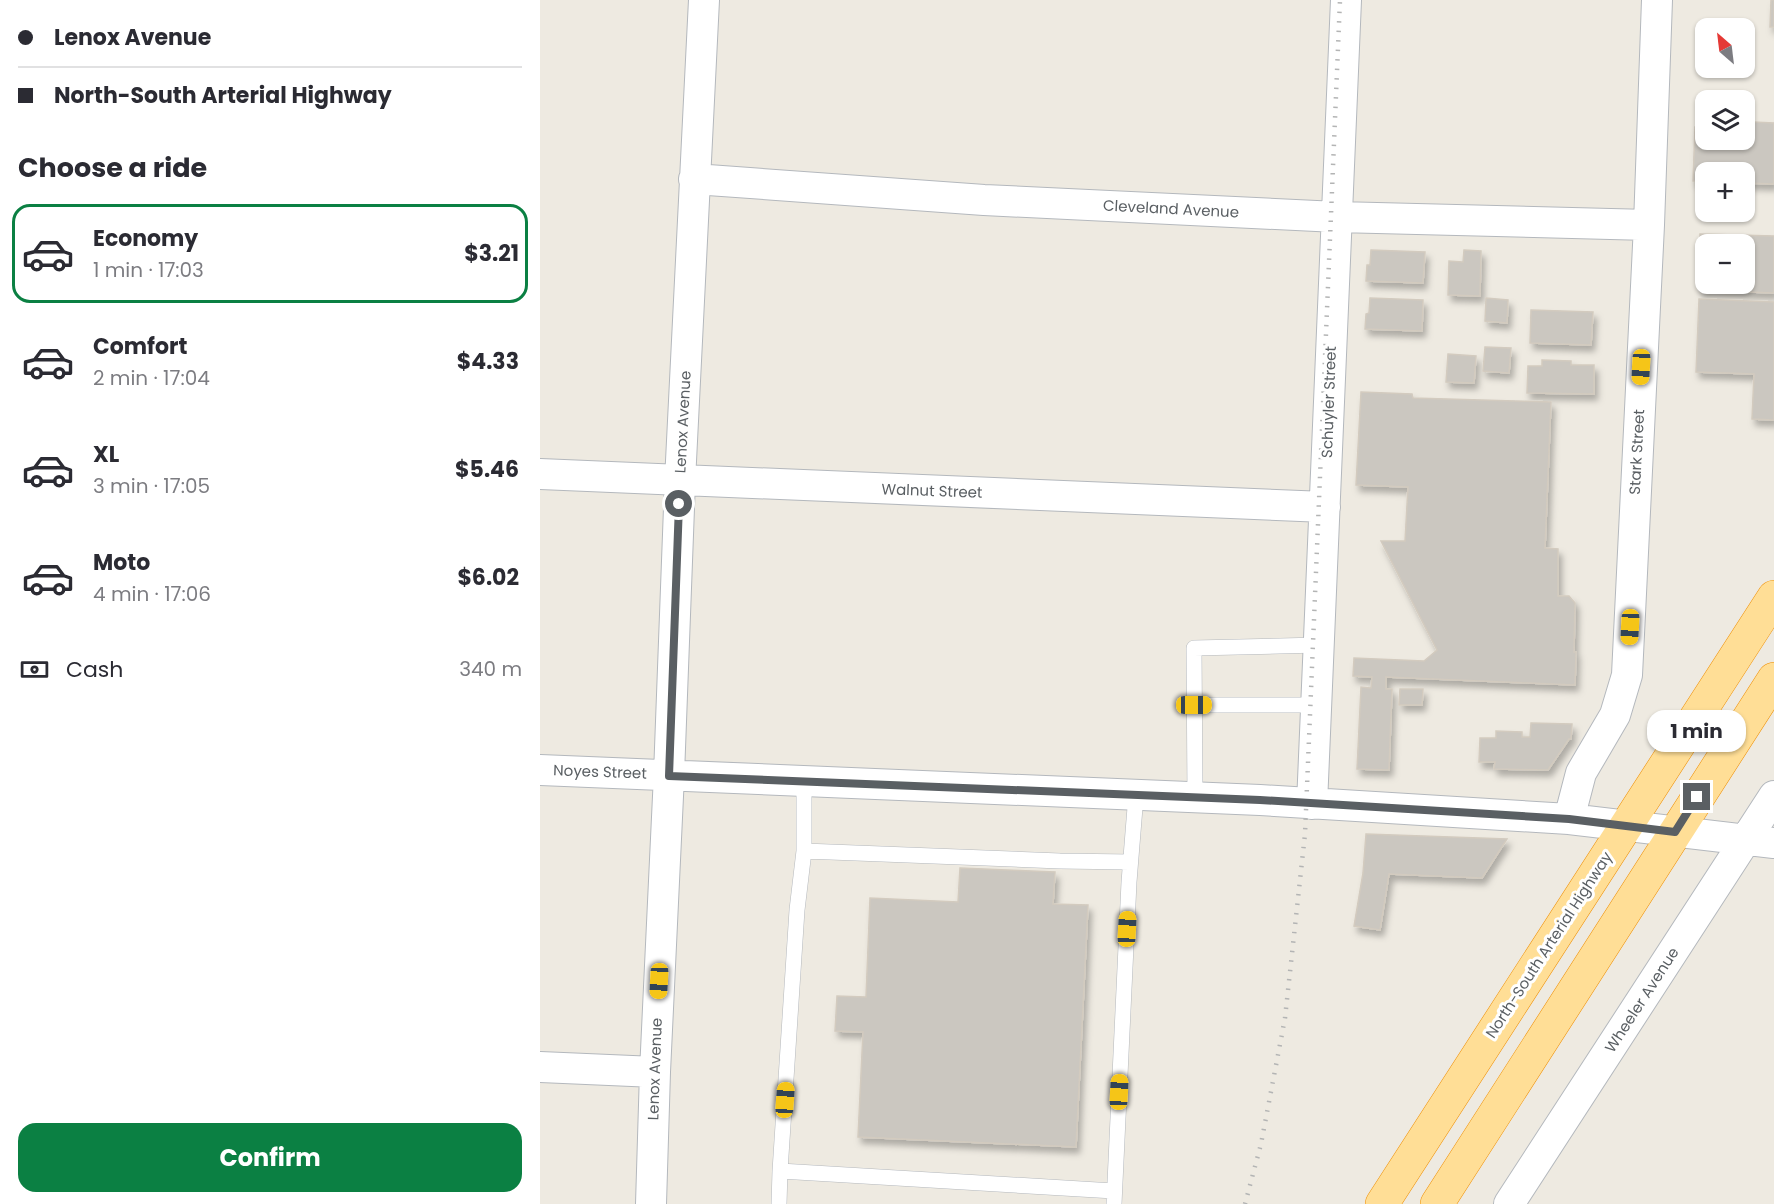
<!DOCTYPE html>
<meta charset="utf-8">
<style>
body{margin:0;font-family:Poppins,sans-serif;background:#f7f7f7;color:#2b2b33;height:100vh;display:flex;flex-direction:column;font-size:22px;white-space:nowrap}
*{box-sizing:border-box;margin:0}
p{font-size:20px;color:#7c7c81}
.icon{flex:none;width:33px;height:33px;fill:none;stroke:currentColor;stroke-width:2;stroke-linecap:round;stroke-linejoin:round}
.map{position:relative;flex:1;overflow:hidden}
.details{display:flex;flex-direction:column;background:#fff;width:540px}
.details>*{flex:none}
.guide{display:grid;align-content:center;height:132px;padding:0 18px;background:#fff}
.needle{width:39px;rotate:332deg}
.tools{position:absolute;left:1155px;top:18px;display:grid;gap:12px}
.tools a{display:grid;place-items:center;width:60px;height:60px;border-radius:12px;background:#fff;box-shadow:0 2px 4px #0004;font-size:30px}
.end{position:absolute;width:27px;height:27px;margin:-14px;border:8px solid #5a5f63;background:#fff;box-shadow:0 0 0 3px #fff}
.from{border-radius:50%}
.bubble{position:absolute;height:42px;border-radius:18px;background:#fff;box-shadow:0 2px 4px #0004;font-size:20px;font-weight:700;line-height:42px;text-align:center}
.car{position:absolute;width:18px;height:36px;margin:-18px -9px;border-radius:8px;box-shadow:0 0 4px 2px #0007;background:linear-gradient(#f5c518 24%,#345 0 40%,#f5c518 0 76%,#345 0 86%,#f5c518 0)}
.guide b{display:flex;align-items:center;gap:21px;height:57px;font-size:22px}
.guide b+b{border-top:2px solid #e1e1e2}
.guide i{width:15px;height:15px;background:#2b2b33}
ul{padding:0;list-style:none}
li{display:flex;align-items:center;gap:18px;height:99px;margin:0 12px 9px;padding:0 6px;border:3px solid transparent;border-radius:18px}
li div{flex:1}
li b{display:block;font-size:22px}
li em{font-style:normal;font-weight:700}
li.selected{border-color:#0b8043}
li>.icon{width:54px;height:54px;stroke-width:1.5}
h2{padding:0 18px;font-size:27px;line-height:72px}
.pay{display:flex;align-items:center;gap:15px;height:66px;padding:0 18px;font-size:22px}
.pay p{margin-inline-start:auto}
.action{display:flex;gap:12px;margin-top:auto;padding:12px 18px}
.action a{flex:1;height:69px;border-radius:18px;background:#0b8043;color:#fff;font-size:24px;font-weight:700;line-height:69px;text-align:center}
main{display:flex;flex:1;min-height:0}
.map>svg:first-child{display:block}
.building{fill:#cbc7c0;stroke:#d3cbbf;stroke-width:1.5;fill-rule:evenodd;filter:url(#shadow)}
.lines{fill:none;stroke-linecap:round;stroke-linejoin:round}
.service-casing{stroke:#b4b8bd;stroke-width:16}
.minor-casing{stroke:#b4b8bd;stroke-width:32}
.trunk-casing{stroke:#ef8e00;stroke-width:34}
.service{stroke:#fff;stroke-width:15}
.minor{stroke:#fff;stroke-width:30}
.trunk{stroke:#ffde96;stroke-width:33}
.rail{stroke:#b3b4b4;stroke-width:4.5;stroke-dasharray:1.5 8;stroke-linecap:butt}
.route{stroke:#5a5f63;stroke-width:8}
.labels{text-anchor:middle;stroke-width:6;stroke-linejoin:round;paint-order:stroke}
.street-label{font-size:15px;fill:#5a5f63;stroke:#fff}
</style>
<main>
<section class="details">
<div class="guide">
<b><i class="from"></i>Lenox Avenue</b>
<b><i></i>North-South Arterial Highway</b>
</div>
<h2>Choose a ride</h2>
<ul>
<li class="selected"><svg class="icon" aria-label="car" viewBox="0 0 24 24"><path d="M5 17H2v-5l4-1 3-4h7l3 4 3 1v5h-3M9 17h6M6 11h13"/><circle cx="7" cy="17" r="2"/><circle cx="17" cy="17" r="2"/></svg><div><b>Economy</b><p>1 min · 17:03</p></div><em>$3.21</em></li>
<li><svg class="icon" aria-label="car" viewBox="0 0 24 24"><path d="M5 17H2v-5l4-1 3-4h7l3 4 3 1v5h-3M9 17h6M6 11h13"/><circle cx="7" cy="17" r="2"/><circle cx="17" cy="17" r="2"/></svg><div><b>Comfort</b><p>2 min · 17:04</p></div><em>$4.33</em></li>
<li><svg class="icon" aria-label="car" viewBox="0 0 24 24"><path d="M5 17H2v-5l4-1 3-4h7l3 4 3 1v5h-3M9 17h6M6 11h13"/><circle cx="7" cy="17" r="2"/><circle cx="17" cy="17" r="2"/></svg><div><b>XL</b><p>3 min · 17:05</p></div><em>$5.46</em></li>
<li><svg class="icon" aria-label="car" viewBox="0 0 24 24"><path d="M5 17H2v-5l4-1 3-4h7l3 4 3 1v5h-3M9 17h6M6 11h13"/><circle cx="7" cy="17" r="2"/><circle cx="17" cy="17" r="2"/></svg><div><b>Moto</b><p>4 min · 17:06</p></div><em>$6.02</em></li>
</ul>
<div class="pay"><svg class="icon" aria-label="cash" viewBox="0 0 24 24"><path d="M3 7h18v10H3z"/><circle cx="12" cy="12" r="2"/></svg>Cash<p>340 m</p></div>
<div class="action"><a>Confirm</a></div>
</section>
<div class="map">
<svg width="1234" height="1204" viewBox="0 0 1234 1204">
<defs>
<filter id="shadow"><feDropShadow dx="3.5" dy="6" stdDeviation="3" flood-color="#0004"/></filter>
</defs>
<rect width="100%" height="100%" fill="#eeeae1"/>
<path class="building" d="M1231,0H1234V27H1230Z
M1213,122L1234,123V184L1204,183V172H1166V181H1153L1155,127H1166V140H1204V129H1213Z
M1160,234L1234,236V293L1159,290ZM1166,244H1204V284H1166Z
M831,250L885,252L883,283L826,281L827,265H830Z
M924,250L941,251L940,296L908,295L909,261L923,262Z
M830,298L883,300L882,331L825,329L826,314L829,313Z
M946,298L968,300L967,323L945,321Z
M1159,299L1234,302V420L1212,419L1214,374L1156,372Z
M991,310L1053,312L1051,345L990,343Z
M945,347L971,348L969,373L943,371Z
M908,354L936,356L934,383L906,382Z
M1002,360L1031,361V365H1054V394L987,393L988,366H1002Z
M821,392L872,394L873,398L1011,402L1005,548L1018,549V596H1029L1035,603L1034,652H1036L1035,685L846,677V689H852L849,770L817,769L821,687L831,688L832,677L813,676L814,658L884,661L897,650L841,541H865L868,487L816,485Z
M860,689H883L882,705H859Z
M991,723L1032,724L1031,739H1029L1008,770L954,769L955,762H939L940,738H956V731L982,732V737H990Z
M826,834L967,839L942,878L849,874L840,930L814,926L823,873Z
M420,868L515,872L513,904L548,905L536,1147L318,1137L323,1032L295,1031L297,996L326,997L330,898L418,902Z"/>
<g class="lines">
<defs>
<path id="service" d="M654,705H777
M264,781V851L520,861L590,862
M655,797L654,648L779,645
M264,851L257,910L240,1171L574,1191
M239,1204L240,1171
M574,1204L589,882L596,795"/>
<path id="minor" d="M154,179L444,200L797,217L1109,225
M0,474L785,507
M0,770L720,800L1029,819L1234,843
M772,804L806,0
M1029,819L1041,773L1075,715L1087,675L1109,225L1117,0
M0,1067L115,1072
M111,1204L115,1072L129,775L140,481L164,0
M969,1204L1234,796"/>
<path id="trunk" d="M842,1204L1234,597
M897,1204L1234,679"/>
</defs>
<use href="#service" class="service-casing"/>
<use href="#minor" class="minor-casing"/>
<use href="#trunk" class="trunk-casing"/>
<use href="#service" class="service"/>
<use href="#minor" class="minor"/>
<use href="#trunk" class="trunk"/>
<path class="rail" d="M705,1204L721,1144L745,1018L765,834L800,0"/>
</g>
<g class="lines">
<path class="route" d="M139,504L129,776L720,800L1029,819L1135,832L1157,797"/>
</g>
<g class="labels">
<g class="street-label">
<text transform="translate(631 209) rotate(3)" y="5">Cleveland Avenue</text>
<text transform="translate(789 402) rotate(-88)" y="5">Schuyler Street</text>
<text transform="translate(143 422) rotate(-87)" y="5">Lenox Avenue</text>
<text transform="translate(1097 452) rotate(-87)" y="5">Stark Street</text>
<text transform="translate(392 491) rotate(2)" y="5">Walnut Street</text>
<text transform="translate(60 772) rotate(2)" y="5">Noyes Street</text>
<text transform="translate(1009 945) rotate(-57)" y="5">North-South Arterial Highway</text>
<text transform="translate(1102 1000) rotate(-57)" y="5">Wheeler Avenue</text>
<text transform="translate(115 1069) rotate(-88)" y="5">Lenox Avenue</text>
</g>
</g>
</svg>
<div class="tools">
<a><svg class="needle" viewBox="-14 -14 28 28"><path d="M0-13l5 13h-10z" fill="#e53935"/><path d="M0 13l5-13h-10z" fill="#7c7c81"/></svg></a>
<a><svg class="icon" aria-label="layers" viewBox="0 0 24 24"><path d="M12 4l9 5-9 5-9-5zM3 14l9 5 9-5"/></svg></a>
<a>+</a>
<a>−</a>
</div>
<i class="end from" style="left:139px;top:504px"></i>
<i class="end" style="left:1157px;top:797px"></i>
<div class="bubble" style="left:1107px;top:710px;width:99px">1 min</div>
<i class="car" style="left:1101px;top:367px;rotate:183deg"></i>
<i class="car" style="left:1090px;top:627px;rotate:183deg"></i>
<i class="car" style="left:654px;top:705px;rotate:90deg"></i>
<i class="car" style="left:587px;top:929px;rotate:3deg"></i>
<i class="car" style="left:119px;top:981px;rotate:183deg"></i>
<i class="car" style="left:579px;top:1092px;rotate:3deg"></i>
<i class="car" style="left:245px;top:1100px;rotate:4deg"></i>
</div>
</main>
